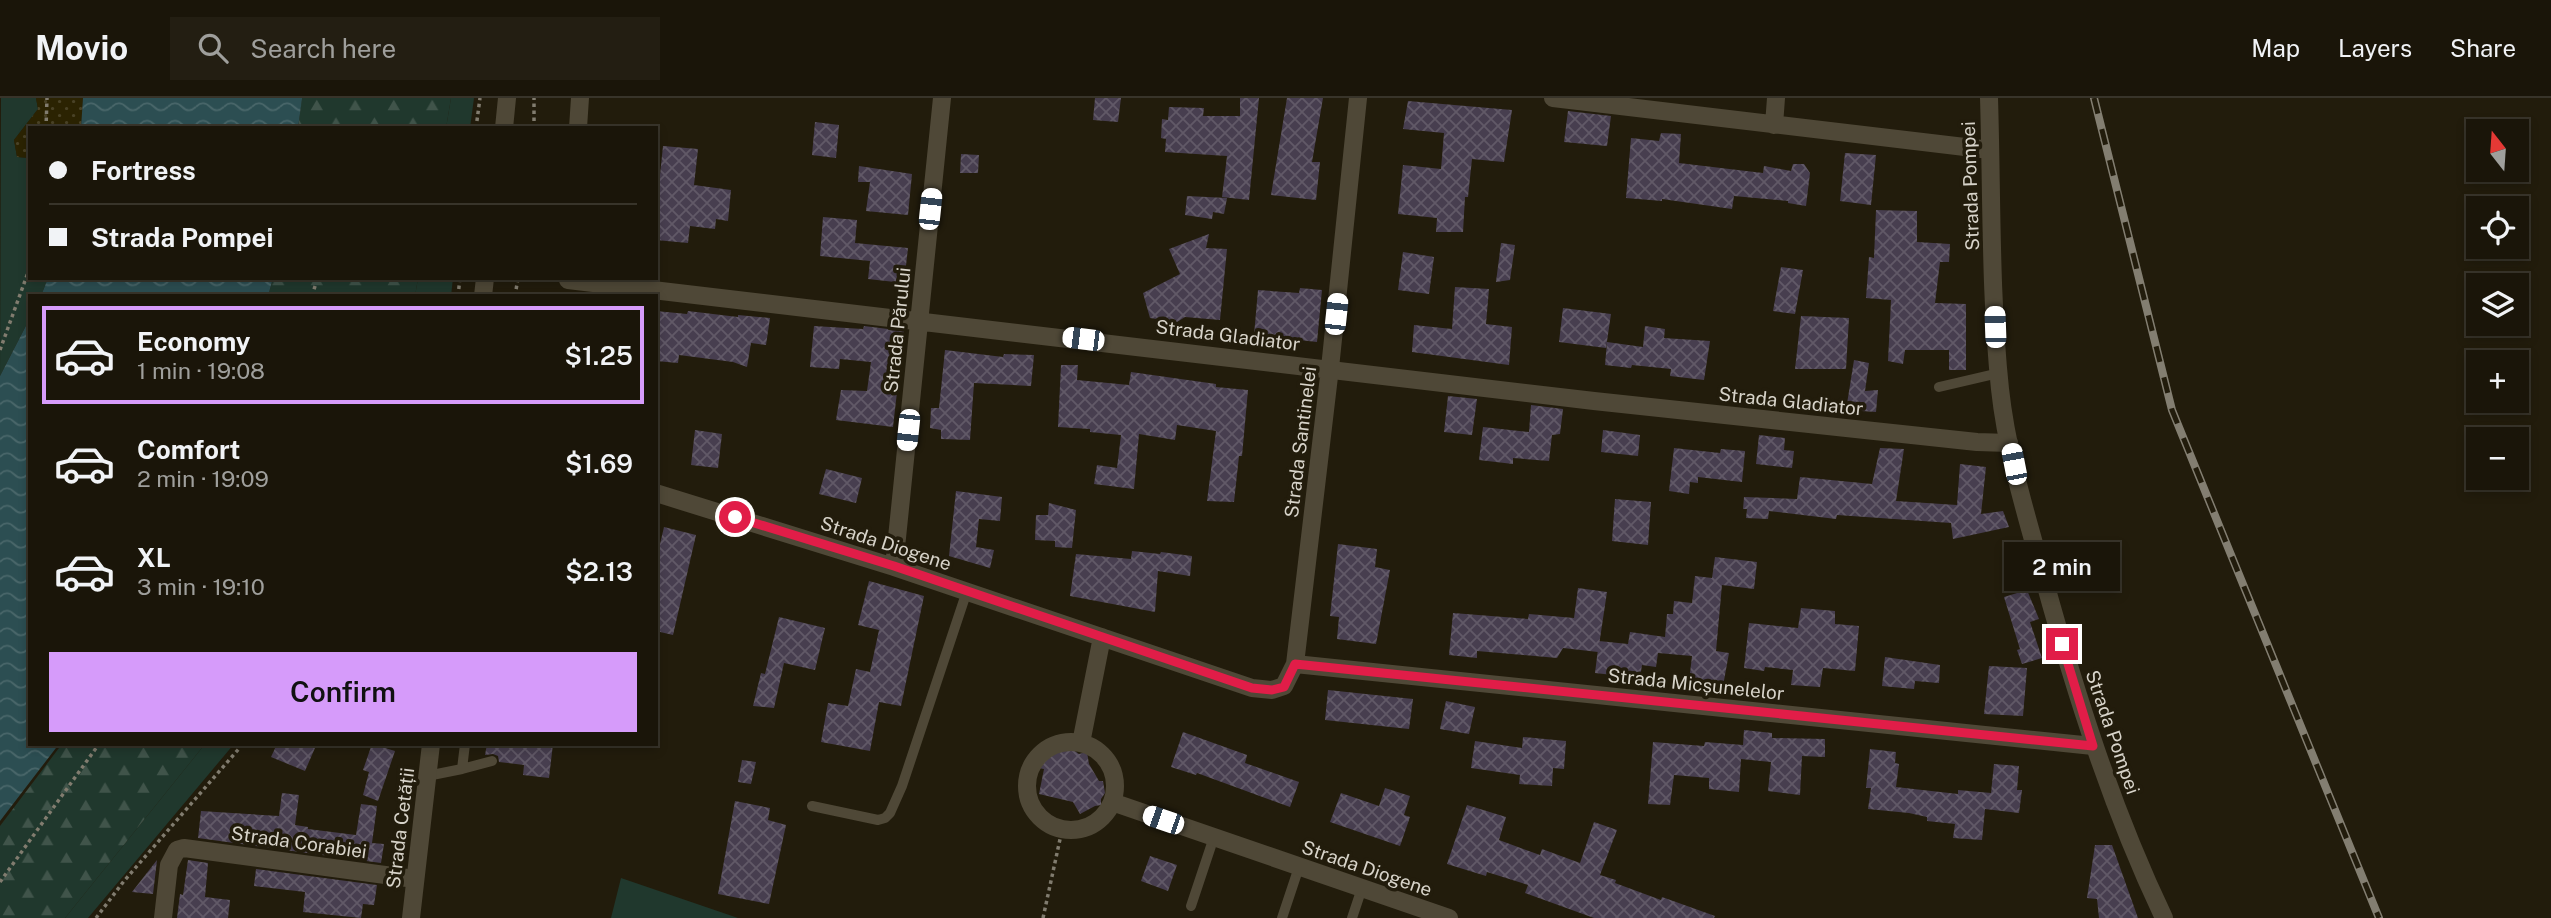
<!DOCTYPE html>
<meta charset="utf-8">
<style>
body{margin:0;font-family:"Public Sans",sans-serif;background:#231e12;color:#f1f3f6;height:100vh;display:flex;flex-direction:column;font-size:26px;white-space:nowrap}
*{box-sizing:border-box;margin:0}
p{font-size:23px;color:#9f9f9c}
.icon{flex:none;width:38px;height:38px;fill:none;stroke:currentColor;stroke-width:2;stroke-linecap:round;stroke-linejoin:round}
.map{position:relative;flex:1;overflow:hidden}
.sheet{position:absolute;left:28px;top:196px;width:630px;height:452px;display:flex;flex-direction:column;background:#1a1509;border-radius:0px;box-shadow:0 4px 10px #0003,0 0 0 2px #38342a}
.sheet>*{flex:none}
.top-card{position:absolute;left:28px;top:28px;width:630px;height:154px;border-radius:0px;box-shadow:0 4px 10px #0003,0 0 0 2px #38342a;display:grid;align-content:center;height:154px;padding:0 21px;background:#1a1509}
.needle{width:46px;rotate:343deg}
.controls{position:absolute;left:2466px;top:21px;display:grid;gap:14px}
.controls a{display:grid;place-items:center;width:63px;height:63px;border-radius:0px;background:#1a1509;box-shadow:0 4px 10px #0003,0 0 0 2px #38342a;font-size:35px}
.end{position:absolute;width:32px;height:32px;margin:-16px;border:9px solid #e11d48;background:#fff;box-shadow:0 0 0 4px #fff}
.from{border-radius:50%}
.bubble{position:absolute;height:49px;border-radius:0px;background:#1a1509;box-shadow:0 4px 10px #0003,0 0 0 2px #38342a;font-size:23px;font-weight:600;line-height:49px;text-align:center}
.car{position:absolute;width:21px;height:42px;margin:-21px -10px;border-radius:9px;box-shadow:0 0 5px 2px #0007;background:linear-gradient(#fff 24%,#345 0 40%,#fff 0 76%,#345 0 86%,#fff 0)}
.top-card b{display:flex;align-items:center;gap:24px;height:66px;font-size:26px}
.top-card b+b{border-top:2px solid #38342a}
.top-card i{width:18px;height:18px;background:#f1f3f6}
ul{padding:12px 0 0;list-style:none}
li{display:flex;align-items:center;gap:21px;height:98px;margin:0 14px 10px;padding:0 7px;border:4px solid transparent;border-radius:0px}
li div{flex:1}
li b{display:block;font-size:26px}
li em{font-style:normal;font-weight:600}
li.current{border-color:#d69bfa}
li>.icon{width:63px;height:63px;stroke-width:1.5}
.primary-button{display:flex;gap:14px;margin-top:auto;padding:14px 21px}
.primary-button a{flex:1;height:80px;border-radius:0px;background:#d69bfa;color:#111;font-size:28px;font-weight:600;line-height:80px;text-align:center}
header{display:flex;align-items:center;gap:42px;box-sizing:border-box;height:98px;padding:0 35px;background:#1a1509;border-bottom:2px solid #38342a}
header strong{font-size:33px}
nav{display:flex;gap:38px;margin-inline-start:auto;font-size:24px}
.search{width:490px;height:63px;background:#231e12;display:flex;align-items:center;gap:18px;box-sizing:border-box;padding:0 24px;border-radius:0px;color:#9f9f9c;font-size:26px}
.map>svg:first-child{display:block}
.green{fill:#20382d}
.forest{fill:url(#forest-firs)}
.sand{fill:url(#sand-dots)}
.water{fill:url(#water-waves)}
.building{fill:url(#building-cross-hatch)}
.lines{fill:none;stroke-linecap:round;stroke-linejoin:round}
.path{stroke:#817c6f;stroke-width:3.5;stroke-dasharray:3.5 3.5;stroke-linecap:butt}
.lane{stroke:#4f4837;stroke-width:10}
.street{stroke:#4f4837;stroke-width:18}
.secondary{stroke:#4f4837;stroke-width:18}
.rail-casing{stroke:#837e71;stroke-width:8}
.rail{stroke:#221c0c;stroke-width:5;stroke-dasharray:16;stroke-linecap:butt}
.route{stroke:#e11d48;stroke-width:9}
.labels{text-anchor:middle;stroke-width:7;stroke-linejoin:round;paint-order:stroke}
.street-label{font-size:19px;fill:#d7d3c9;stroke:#221c0c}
</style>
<header>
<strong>Movio</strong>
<div class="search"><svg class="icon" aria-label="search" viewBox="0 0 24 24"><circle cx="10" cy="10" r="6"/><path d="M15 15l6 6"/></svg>Search here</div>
<nav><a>Map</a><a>Layers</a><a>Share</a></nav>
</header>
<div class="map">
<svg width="2551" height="820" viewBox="0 0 2551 820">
<defs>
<pattern id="forest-firs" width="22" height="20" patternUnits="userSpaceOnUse" patternTransform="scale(1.75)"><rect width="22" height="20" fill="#20382d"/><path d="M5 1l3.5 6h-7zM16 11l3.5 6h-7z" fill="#40544a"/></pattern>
<pattern id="sand-dots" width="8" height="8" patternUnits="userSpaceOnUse" patternTransform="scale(1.75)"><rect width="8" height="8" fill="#2b2302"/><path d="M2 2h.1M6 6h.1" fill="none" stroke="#494226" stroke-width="1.8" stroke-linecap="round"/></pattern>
<pattern id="water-waves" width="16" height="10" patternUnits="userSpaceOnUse" patternTransform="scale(1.75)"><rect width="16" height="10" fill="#2c4e52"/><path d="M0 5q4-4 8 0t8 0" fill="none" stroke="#4a676a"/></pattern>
<pattern id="building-cross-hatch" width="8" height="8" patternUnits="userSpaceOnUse" patternTransform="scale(1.75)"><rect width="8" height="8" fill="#473e4f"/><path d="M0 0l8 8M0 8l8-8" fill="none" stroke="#615967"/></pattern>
</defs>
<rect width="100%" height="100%" fill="#221c0c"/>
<path class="green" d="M1,0H36L38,11L14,42L17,59L30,60V180H48L41,198H30V220L0,278Z
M451,0H474L470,30H446Z
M418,180H453L451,198H415Z
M205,646H234L88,820H65Z
M621,780L738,820H611Z"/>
<path class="forest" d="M302,0H451L446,30H298Z
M273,180H418L415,198H268Z
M62,646H205L65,820H0V728Z"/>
<path class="sand" d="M36,0H83L81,30H30V60L17,59L14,42L38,11Z"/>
<path class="water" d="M83,0H302V1L298,30H81Z
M48,180H273L268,198H41Z
M30,220V646H59L0,723V278Z"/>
<path class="building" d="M1095,0H1121L1118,24L1093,22Z
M1240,0H1259L1249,102L1222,99L1227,58L1165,54L1166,41L1161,40L1162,21L1168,22L1169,9L1204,10L1203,18H1240Z
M1287,0H1323L1312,64H1320L1316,102L1271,97Z
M1408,3L1512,12L1504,64L1472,61L1468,99H1465L1463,134H1436L1437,120L1398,116L1403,67L1441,71L1444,35L1403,31Z
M1568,13L1611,18L1607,48L1564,44Z
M815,24L839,27L836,60L812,57Z
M1661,35L1681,36L1679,65L1763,75L1764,68L1791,73L1793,66H1804L1810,75L1806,108L1788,105V103L1734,98L1732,111L1662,101V103L1626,100L1631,40L1659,43Z
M663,48L698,51L694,87L731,92L728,123L716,121L715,131L690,128L688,145L656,142V115Z
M1845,55L1876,57L1871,107L1840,103Z
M961,56L979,57L978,75H960Z
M859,68L912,76L908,117L866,113L870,84H858Z
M1187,98L1227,100L1224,116L1213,114L1212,121L1185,117Z
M1876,112L1917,113V144L1950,146L1949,164H1940L1935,205L1966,206V272H1949V252H1905L1903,266L1888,263L1891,202L1866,200L1869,159L1874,160Z
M823,119L857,122L855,145L908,150L904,185L868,181L870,163L820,158Z
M1209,136L1206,150L1227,151L1220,222L1185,219L1177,224L1150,220L1143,195L1180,176L1169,151Z
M1501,145L1515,147L1510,182L1496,184Z
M1403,154L1434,159L1429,196L1398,192Z
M1781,169L1803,172L1795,216L1773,213Z
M1455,189L1489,191L1486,226L1512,229L1509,267L1412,254L1414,227L1452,231Z
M1300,190L1322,192L1317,244L1254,237L1258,192L1299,195Z
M1563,210L1611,216L1606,250L1559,244Z
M656,213L687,216L688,213L738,219V217L770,220L766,247L751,245L747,269L733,264L679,257L678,265L656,263Z
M1801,218L1849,220L1846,271H1795Z
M814,228L863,231L864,228L904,233L893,329L836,322L841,292L867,293L871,264L840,261L839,271L810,269Z
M1645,228L1665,231L1664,240L1710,243L1704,282L1670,278L1671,271L1632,267L1631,270L1605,267L1607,244L1643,249Z
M945,252L1003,259L1004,256L1034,257L1031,288L974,285L970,342L941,341V332L930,330L931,310H939Z
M1854,262L1869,265L1865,293L1878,292L1876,314L1846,312Z
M1061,267H1078L1077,282L1129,287L1131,274L1216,286V289L1248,292L1242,358H1239L1234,404L1207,403L1216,333L1177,327L1175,342L1139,336L1134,391L1094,386L1097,367L1117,370L1121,337L1090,334V331L1058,329Z
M1448,298L1477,301L1472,337L1444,334Z
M1531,307L1563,311L1560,336L1552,337L1549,363L1513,360V366L1479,362L1483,329L1529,334Z
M695,332L722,336L718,370L691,367Z
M1603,332L1640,337L1638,358L1601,354Z
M1759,337L1785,340L1784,352L1794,353L1792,370L1756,366Z
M1674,350L1720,355L1721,351L1745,353L1742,384L1698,379V385L1690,384L1689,396L1669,393Z
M1880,350L1904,351L1896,403L1957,407L1960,366L1986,369L1981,416L2003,413L2009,429L1953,441L1951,425L1837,417L1836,421L1769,413L1768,421L1746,420L1747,411H1743L1744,399L1797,401L1800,379L1872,386Z
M826,371L862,380L856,405L819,396Z
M956,393L1002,399L1000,423L979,421L976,449L994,452L990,470L949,458Z
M1615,401L1651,404L1648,447L1612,443Z
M1049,405L1076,412L1072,450L1055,449V443L1035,442L1036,417H1048Z
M664,429L696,437L673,537L656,533V463Z
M1338,446L1377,451L1375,469L1390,472L1376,546L1337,541L1339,519L1330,518Z
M1132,453L1160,456L1161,454L1192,458L1190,478L1158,473L1155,514L1070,498L1076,456L1131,461Z
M1715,459L1757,464L1754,491L1722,487L1716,553L1729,555L1723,588L1689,584L1692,558L1658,555L1656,569L1642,567L1640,580L1595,575L1599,543L1628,546L1630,534L1665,539L1667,516H1673L1674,503L1692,505L1695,478L1712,480Z
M869,483L924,498L901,608L879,604L870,653L821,644L828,605L848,608L856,571L870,574L879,532L858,527Z
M1578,490L1607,494L1598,554L1563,550L1557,560L1477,553V560L1449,557L1453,515L1528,521L1529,516L1574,520Z
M2027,492L2039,521L2030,524L2042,560L2022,566L2017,552L2020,551L2004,499Z
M1801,510L1835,513V526L1859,528L1855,573L1823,570L1820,589L1791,587L1793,572L1765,569L1764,573L1744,570L1749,525L1798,530Z
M779,519L825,530L815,572L784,565L774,610L753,608L761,575L765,576Z
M1885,559L1940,567L1939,585L1915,583L1914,591L1882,588Z
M1989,568L2027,570L2023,618L1984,616Z
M1328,592L1413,601L1409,631L1325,622Z
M1446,603L1475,609L1469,636L1440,631Z
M1744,632L1772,635V640L1825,641V659L1802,658L1800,697L1768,693L1771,664L1741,661L1739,694L1709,691V680L1674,677L1670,707L1648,706L1653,644L1704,648L1705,644L1743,647Z
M1183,634L1247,657L1245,665L1299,684L1290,709L1197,675L1196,677L1171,669Z
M1523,639L1566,643L1564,671L1553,670L1552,688L1519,686L1520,677L1471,670L1475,643L1522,650Z
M277,646H305L315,650L305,673L271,659Z
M372,646L395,653L378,703L363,697L369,674L363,672Z
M487,646H553L549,680L523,677L524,667L499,664L498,658L493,656L485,657Z
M1072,651L1079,656L1087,654L1089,666L1099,683H1103L1105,695L1101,701V707L1095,708L1080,716L1073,704L1039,696L1044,671L1038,670L1047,657Z
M1870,651L1896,654L1895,665L1899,666L1896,689L1958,696V692L1991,695L1994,666L2019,668L2017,692H2022L2019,715L1985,711L1982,742L1953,740L1955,726L1927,723V719L1909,715L1868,711L1871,690H1866Z
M742,662L756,664L751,686L738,684Z
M1385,690L1410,698L1404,717L1410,719L1400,748L1330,724L1341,695L1379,708Z
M282,695L299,697L295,727L308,729V731L356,737L361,706L377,708L372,745L384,746L381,765L198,740L201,713L279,718Z
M735,703L770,710L768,722L786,727L769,806L718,796Z
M1467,707L1506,719L1499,742L1540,757L1542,751L1580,765L1594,724L1617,732L1600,777L1616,782L1615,785L1661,802L1662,799L1715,818L1714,820H1594L1525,795L1528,787L1487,774L1486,778L1447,766Z
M2095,747H2112L2138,820H2099L2097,801L2087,800Z
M1150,758L1177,767L1168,793L1141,783Z
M157,762L153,796L132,794Z
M188,762L208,765L205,799L230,802L228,820H177L180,796L183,797Z
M256,771L377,787L374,807L363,806L361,820L303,814L305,794L254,788Z"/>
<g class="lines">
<path class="path" d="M46,30L47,0
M476,30L480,0
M534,30V0
M312,198L316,185
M458,198L460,180
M515,198L518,180
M0,252L30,169
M0,784L99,646
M96,820L124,783L243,646
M1043,820L1062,732"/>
<path class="lane" d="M1939,289L1999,275
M462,671L492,663
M427,678L462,671L465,646
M812,708L878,722L885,720L890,715L902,688L967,493
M1191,808L1214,739
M1282,820L1299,769
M1352,820L1362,790"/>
<path class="street" d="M1553,0L1990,52
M1774,27L1776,0
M578,30L580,0
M568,182L1594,303L1977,344L2009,345
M656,395L894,469L1252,590L1272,592L1284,588L1295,566L1330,270L1358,0
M894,469L942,0
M1295,566L2093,648
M1027 688a44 44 0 1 1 88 0a44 44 0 1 1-88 0Z
M1081,645L1102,539
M1112,704L1449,820
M163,820L169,767L177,752L184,750L415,781"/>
<path class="secondary" d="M1989,0C1992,97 1990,195 2000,291C2007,356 2027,419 2044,481C2076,597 2112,711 2164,820
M504,30L507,0
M483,198L485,180
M411,820L431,646"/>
<defs>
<path id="rail" d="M2094,0L2172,312L2379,820"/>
</defs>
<use href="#rail" class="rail-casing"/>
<use href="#rail" class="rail"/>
</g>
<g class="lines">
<path class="route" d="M735,419L894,468L1252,590L1272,592L1284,589L1295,566L2093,648L2062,546"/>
</g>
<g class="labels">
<g class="street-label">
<text transform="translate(1970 88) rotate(-92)" y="7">Strada Pompei</text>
<text transform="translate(897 232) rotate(-84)" y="7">Strada Părului</text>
<text transform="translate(1228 237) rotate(7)" y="7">Strada Gladiator</text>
<text transform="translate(1791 303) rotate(6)" y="7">Strada Gladiator</text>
<text transform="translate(1300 344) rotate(-83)" y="7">Strada Santinelei</text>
<text transform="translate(886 445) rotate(18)" y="7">Strada Diogene</text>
<text transform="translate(1696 586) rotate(6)" y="7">Strada Micșunelelor</text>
<text transform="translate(2113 634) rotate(71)" y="7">Strada Pompei</text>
<text transform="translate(400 730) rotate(-83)" y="7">Strada Cetății</text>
<text transform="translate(299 744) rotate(8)" y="7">Strada Corabiei</text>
<text transform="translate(1367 770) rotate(19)" y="7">Strada Diogene</text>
</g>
</g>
</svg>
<div class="controls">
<a><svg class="needle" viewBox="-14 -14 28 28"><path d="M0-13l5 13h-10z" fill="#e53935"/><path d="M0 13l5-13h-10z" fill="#9f9f9c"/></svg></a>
<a><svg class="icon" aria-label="locate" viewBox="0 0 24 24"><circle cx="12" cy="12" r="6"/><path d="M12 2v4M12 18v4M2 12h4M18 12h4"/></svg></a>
<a><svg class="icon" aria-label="layers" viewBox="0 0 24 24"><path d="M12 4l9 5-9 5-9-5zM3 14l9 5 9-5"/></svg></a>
<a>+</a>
<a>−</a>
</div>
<i class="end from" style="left:735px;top:419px"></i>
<i class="end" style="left:2062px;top:546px"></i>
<div class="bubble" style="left:2004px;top:444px;width:116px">2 min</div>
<i class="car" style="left:930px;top:111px;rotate:6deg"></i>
<i class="car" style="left:1336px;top:216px;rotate:6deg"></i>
<i class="car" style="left:1995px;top:229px;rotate:358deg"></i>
<i class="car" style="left:1083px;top:241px;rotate:277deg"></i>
<i class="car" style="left:908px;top:332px;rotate:186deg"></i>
<i class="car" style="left:2014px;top:366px;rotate:349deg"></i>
<i class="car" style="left:1163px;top:722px;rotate:289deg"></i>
<div class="top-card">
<b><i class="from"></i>Fortress</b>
<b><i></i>Strada Pompei</b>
</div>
<section class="sheet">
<ul>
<li class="current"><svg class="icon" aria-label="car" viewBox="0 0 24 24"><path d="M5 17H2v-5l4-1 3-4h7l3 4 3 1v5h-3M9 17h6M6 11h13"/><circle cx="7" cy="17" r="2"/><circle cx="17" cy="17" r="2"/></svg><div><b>Economy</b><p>1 min · 19:08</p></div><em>$1.25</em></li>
<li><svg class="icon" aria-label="car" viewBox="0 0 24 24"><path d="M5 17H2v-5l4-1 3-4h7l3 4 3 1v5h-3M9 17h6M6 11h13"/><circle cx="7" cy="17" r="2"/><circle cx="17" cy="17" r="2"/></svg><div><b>Comfort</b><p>2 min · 19:09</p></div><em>$1.69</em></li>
<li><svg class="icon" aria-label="car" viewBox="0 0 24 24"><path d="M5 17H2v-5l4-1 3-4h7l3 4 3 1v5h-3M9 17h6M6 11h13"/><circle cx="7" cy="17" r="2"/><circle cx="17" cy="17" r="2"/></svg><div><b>XL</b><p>3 min · 19:10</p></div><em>$2.13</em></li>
</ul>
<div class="primary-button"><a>Confirm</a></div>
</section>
</div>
